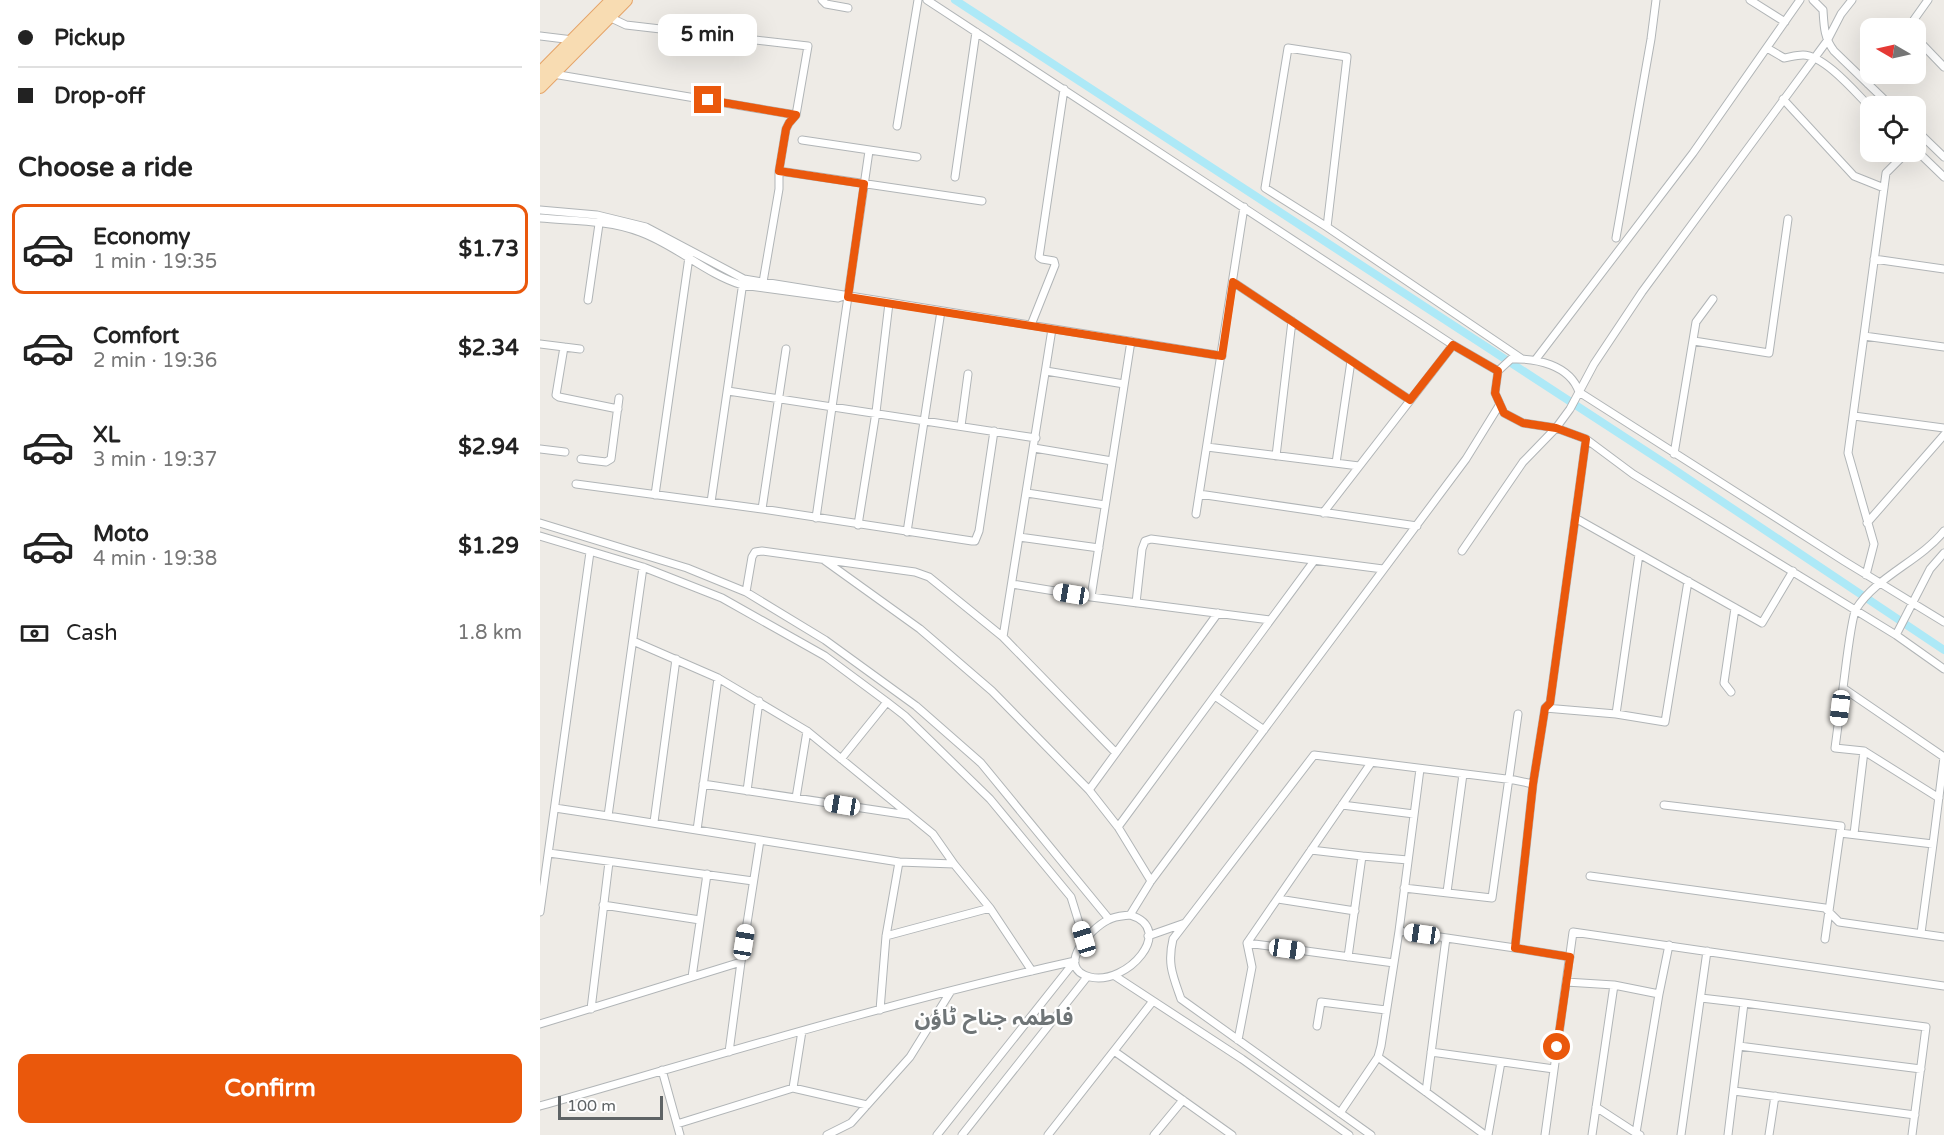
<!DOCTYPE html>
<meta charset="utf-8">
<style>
body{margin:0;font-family:"Varela Round","Noto Sans Arabic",sans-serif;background:#f6f6f6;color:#222;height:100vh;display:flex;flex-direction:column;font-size:22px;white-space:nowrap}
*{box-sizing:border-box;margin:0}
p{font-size:20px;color:#767676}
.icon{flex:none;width:33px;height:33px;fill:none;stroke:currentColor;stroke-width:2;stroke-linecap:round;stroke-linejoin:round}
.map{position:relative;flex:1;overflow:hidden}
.side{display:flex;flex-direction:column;background:#fff;width:540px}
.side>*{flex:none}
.top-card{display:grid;align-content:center;height:132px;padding:0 18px;background:#fff}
.needle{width:39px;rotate:279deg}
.tools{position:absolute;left:1320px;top:18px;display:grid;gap:12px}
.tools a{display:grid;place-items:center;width:66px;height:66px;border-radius:12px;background:#fff;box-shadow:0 6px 24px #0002;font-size:30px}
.scale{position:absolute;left:18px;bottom:15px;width:105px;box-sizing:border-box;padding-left:6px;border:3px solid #5e6365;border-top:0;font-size:16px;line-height:21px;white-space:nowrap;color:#5e6365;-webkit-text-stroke:4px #fff;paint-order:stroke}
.end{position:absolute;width:27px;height:27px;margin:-14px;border:8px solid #ea580c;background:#fff;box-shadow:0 0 0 3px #fff}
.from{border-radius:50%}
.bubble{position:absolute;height:42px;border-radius:12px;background:#fff;box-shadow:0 6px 24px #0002;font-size:20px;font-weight:800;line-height:42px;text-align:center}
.car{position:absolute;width:18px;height:36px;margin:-18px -9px;border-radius:8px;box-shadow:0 0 4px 2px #0007;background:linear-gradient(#fff 24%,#345 0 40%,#fff 0 76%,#345 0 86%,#fff 0)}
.top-card b{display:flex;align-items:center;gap:21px;height:57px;font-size:22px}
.top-card b+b{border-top:2px solid #e0e0e0}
.top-card i{width:15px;height:15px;background:#222}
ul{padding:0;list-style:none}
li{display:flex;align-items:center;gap:18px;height:90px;margin:0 12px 9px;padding:0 6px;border:3px solid transparent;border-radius:12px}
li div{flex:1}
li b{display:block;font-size:22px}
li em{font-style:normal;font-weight:800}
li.active{border-color:#ea580c}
li>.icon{width:54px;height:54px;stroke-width:1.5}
h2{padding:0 18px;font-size:27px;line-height:72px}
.pay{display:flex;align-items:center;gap:15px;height:66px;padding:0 18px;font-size:22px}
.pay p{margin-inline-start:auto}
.action{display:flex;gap:12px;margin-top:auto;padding:12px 18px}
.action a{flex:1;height:69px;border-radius:12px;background:#ea580c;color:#fff;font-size:24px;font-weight:800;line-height:69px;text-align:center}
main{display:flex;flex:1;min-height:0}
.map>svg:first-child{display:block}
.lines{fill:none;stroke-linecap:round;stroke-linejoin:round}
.canal{stroke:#ade9f7;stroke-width:8}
.street-casing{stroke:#b1b5b7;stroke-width:9}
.primary-casing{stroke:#e5a469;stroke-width:14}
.street{stroke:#fff;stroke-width:7}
.primary{stroke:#f8dcb2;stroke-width:12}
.route{stroke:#ea580c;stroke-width:8}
.labels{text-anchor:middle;stroke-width:4.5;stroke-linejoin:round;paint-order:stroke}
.district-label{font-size:22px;font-weight:bold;fill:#6f7577;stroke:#fff}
</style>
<main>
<section class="side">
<div class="top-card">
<b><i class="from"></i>Pickup</b>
<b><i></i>Drop-off</b>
</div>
<h2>Choose a ride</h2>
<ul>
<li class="active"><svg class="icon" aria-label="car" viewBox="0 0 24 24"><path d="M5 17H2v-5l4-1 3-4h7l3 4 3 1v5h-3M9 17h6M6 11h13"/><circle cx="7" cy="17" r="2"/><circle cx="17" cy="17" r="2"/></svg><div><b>Economy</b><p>1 min · 19:35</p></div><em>$1.73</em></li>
<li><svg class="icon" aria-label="car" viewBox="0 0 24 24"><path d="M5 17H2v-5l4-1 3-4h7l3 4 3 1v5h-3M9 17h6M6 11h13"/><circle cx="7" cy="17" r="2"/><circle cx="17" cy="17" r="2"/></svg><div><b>Comfort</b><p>2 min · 19:36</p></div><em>$2.34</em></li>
<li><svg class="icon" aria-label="car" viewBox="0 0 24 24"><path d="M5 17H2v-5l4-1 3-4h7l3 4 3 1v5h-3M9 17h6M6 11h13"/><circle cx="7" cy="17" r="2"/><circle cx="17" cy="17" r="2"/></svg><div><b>XL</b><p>3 min · 19:37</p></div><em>$2.94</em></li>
<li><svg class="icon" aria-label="car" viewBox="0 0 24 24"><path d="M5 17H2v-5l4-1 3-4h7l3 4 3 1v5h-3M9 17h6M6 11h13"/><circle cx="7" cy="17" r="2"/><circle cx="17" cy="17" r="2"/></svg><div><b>Moto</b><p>4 min · 19:38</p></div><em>$1.29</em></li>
</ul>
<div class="pay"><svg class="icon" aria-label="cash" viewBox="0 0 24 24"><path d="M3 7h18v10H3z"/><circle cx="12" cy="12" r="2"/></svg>Cash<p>1.8 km</p></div>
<div class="action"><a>Confirm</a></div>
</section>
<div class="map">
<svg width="1404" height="1135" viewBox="0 0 1404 1135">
<rect width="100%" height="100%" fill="#eeebe6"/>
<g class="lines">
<path class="canal" d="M415,0L1129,466L1404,650"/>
<defs>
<path id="street" d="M282,0L286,4L308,8
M387,0L913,345L958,371
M1210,0L1245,22
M1273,0L1283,10C1284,26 1284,38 1294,51L1351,106
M69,17L86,25L268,46L256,115L249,123L246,129L239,171V189L223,282
M1368,28L1388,0
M0,36L33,40
M1376,38L1404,67
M1227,48L1244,58C1250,57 1257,55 1263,55C1284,55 1316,93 1330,107
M13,74L256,115
M1328,84L1335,74
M1243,99L1314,176L1344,188
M357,126L378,0
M1376,130L1404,157
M262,140L377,157
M1376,150L1404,177
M239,171L442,201
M415,177L436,32
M0,210L57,215L106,227L204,279L682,356
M0,218C33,221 69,220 100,232C136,245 166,274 202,285L298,298L304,296
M787,227L725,188L748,48L807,57L787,227L982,359
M1076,238L1111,39L1116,0
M1334,259L1404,269
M693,282L870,400
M48,300L59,224
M491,325L515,265L514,261L502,259L499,257L524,89
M1324,336L1404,347
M1154,341L1229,353L1248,219
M0,344L40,349
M24,347L16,395L19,397L78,409
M996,359L1153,153L1260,0
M506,371L584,384
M188,391L496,438
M1314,416L1404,428
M421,426L428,374
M667,447L819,466
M494,448L572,461
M0,449L25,452
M1134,454L1156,322L1173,299
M736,456L752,321
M41,459L66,462L71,459L79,398
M796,463L811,361
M36,484L222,509L432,541H435L439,531L454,431
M487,493L565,505
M659,494L877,526
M115,495L149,257
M171,502L203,282
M222,509L246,349
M783,513L913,345
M656,514L704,207
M276,518L329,151
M1037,519L1222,623L1253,571
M0,523L147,568L206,592L285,640L376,706L441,763L569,919
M1327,523L1404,435
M318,525L336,412L349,303
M367,532L401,311
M0,536L103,567L182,598L285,656L347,702L365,716L450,799L531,897L544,939
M479,537L559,548
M922,551L983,462L1016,428L1030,409L1054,364L1102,292L1287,41L1301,14L1312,0
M284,560L380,629L452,691L549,790L578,827L611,881
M103,567L68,816L359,862L414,864L450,908L492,971
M1326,575L1334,544L1308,453L1346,173L1367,152
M472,584L551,597L730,620
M206,592L212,557L215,552L222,551L375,572L389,577L463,637L576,753
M551,597L591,341
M596,603L602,549L605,541L611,539L843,569
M1404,622L1304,561L1039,392C1030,365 996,358 971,359L958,371L955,393L964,413L983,423L1016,428L1046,439L1093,474L1356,635L1404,669
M1356,635L1390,569L1404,553
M463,637L512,329
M93,641L178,678L267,731L393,834L414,864
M1303,688C1305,674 1311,618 1316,609C1337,576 1380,561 1404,531
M1191,692L1184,683L1195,608
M675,696L724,730
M1005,708L1076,714L1125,722L1148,581
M1076,714L1099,554
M301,759L347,702
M163,784L368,815
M993,784L1005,708L1010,703L1046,439
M549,790L678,613
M207,791L219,701
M256,798L267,731
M802,805L874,814
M1124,805L1301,826L1285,939
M15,808L68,816
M114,822L136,659
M578,827L774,561
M157,830L178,678
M1300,833L1393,844L1404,757L1303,688L1295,748L1324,751L1399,798
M1314,834L1324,751
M771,850L822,856
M9,853L213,881
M1050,876L1285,908L1299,922L1404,937
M864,888L952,898L978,714
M907,892L923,774
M738,899L815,911
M63,905L160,920
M0,912L50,552
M590,915L611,881L926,459L960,404
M590,915C637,929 587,986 550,977C514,968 551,928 568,920C575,916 583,916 590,915Z
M859,931L880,769
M1381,933L1393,844
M346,936L450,908
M608,936L645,923
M707,943L854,963
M975,948L1030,957
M808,957L822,856L868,860
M575,976L702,1059L809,1135
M152,977L167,874
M1026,982L1074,985
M1119,994L1129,945
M1161,998L1204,1003
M51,1009L69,862
M340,1010L346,936L359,862
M0,1024L201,962
M777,1026L781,1002L846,1010
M698,1040L712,967L707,943L831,763
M1199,1046L1381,1069
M574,1051L692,1135
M189,1052L201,962L220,840
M891,1052L1014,1069
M838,1057L945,1135
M122,1070L140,1135
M253,1088L262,1031
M1194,1091L1375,1115
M886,1092L906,938
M0,1106C178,1055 355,1001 535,961
M1056,1107L1096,1133
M800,1113L838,1057L841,1046L859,931L975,948L993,784L974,780L774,755L633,939C627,964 633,976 641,999L831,1135
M137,1124L253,1088L327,1105
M287,1135L311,1123L370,1057L411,991
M397,1135L535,961
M422,1135L547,977
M508,1135L613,1001
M614,1135L643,1100
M948,1135L961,1062
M1005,1135L1033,932L1404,986
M1052,1135L1074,985L1119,994L1096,1133L1100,1135
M1141,1135L1167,951
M1188,1135L1204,1003L1386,1027L1372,1135
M1229,1135L1235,1096"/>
<path id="primary" d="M0,73L72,0
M0,87L86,0"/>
</defs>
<use href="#street" class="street-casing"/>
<use href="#primary" class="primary-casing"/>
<use href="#street" class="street"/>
<use href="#primary" class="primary"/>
</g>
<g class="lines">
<path class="route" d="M168,100L256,115L249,123L246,129L239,171L324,184L308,297L682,356L693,282L870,400L913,345L958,371L955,393L964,413L983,423L1016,428L1046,439L1010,703L1005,708L993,784L975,948L1030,957L1017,1047"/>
</g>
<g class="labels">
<g class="district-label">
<text x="454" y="1025">فاطمہ جناح ٹاؤن</text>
</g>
</g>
</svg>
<div class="tools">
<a><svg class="needle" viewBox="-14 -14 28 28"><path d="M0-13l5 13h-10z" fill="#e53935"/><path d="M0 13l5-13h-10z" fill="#767676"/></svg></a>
<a><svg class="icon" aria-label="locate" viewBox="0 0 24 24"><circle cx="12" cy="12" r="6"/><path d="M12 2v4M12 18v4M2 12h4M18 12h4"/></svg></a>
</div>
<div class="scale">100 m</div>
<i class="end from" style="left:1017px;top:1047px"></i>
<i class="end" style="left:168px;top:100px"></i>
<div class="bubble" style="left:118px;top:14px;width:99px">5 min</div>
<i class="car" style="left:531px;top:594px;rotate:279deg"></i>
<i class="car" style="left:1300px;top:708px;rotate:187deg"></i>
<i class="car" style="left:302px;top:805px;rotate:279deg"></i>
<i class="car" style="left:882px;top:934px;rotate:278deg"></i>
<i class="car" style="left:544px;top:939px;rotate:343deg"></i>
<i class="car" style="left:204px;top:942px;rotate:9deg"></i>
<i class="car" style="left:747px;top:949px;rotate:98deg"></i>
</div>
</main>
